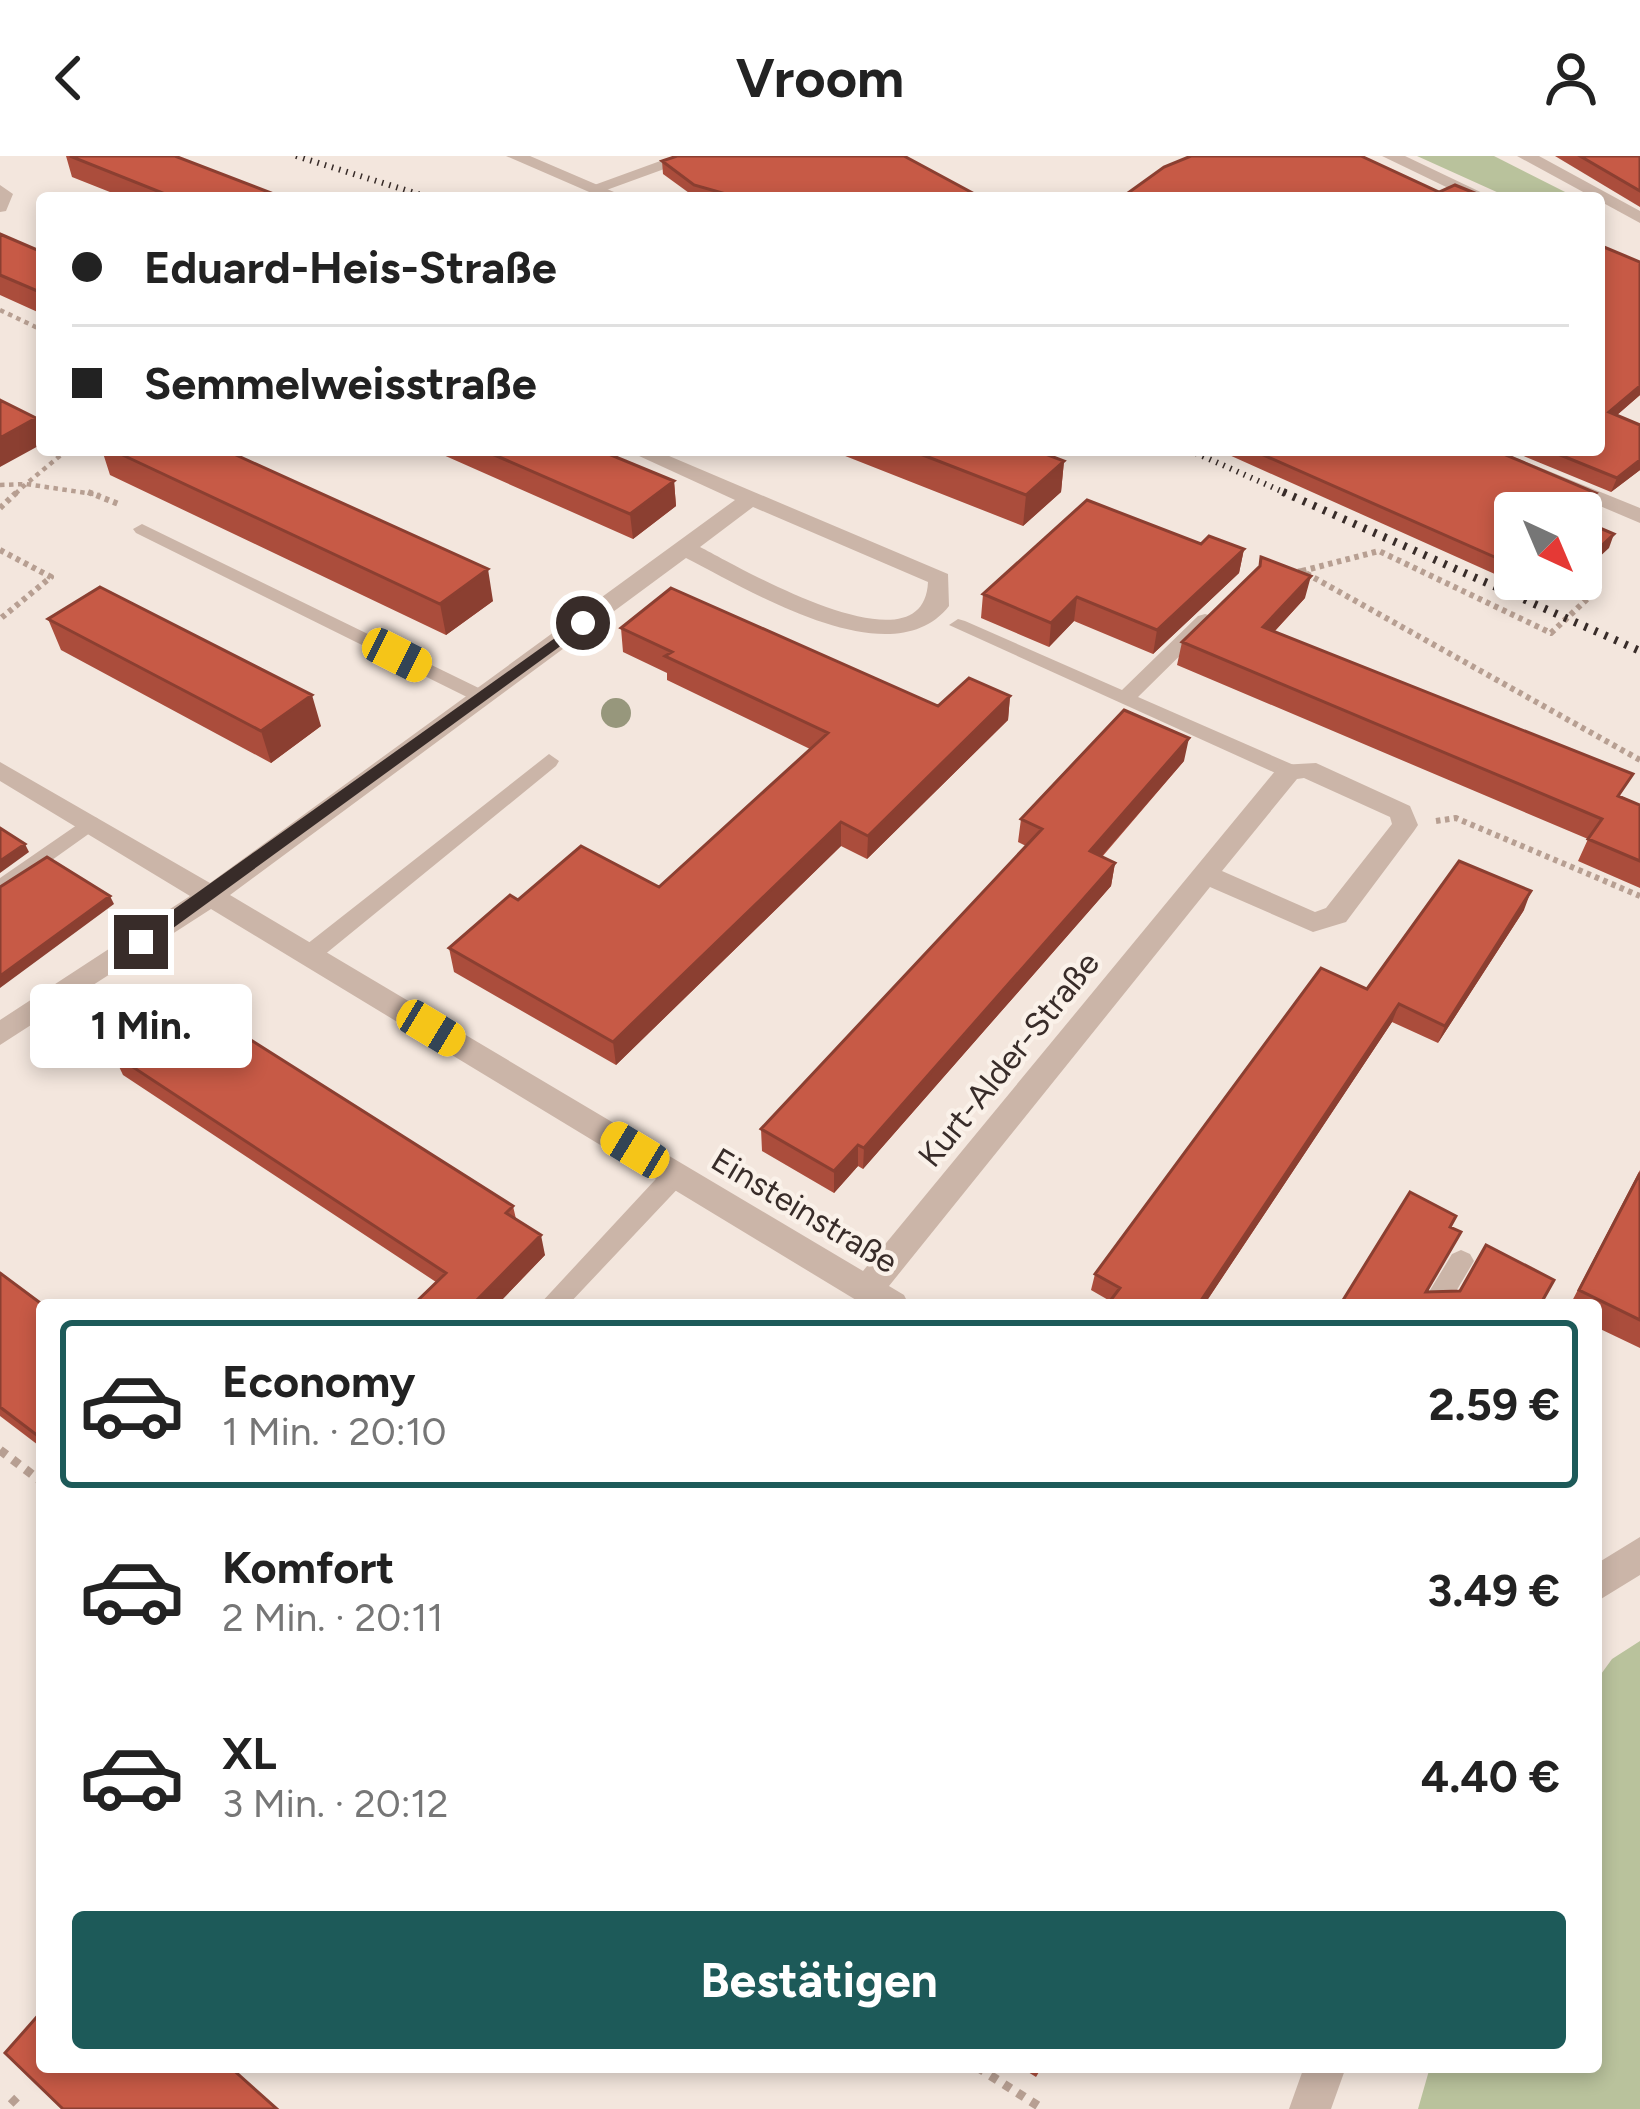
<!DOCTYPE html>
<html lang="de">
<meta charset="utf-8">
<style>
body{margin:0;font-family:Figtree,sans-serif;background:#f2f2f2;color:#222;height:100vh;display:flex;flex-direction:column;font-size:45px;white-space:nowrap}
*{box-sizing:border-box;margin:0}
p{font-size:39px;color:#767676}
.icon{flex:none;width:66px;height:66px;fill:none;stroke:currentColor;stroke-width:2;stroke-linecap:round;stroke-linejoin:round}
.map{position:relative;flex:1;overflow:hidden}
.sheet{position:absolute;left:36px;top:1143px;width:1566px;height:774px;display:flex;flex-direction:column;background:#fff;border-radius:12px;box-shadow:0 6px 18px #0003}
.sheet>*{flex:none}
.hud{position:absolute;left:36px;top:36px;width:1569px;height:264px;border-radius:12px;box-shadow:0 6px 18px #0003;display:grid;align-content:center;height:264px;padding:0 36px;background:#fff}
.needle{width:78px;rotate:136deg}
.buttons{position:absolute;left:1494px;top:336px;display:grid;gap:24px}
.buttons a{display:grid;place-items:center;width:108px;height:108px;border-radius:12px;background:#fff;box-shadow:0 6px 18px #0003;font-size:60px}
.end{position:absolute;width:54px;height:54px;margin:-27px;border:15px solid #382c29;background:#fff;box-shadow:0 0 0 6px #fff}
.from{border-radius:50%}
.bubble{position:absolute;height:84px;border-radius:12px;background:#fff;box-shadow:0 6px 18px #0003;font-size:39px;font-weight:700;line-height:84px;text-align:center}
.car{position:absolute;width:36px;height:72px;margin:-36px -18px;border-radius:15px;box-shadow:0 0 9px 3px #0007;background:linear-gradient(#f5c518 24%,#345 0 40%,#f5c518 0 76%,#345 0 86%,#f5c518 0)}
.hud b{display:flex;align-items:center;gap:42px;height:114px;font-size:45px}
.hud b+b{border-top:3px solid #e0e0e0}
.hud i{width:30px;height:30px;background:#222}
ul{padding:21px 0 0;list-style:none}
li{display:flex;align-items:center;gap:36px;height:168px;margin:0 24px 18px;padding:0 12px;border:6px solid transparent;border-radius:12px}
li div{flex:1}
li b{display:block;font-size:45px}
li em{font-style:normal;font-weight:700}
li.on{border-color:#1d5a59}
li>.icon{width:108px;height:108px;stroke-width:1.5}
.primary-button{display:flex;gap:24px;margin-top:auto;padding:24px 36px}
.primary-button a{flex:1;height:138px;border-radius:12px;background:#1d5a59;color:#fff;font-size:48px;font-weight:700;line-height:138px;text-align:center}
header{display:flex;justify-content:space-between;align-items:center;height:156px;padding:0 36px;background:#fff;font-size:54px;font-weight:700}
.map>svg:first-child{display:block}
.green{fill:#b9c29c}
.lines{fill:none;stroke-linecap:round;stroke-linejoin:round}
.path-far2{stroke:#b79f92;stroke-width:4.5;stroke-dasharray:4.5 4.5;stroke-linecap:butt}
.path-far1{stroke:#b79f92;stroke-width:6;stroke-dasharray:4.5 4.5;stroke-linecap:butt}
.path{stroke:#b79f92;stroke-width:9;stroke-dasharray:8 8;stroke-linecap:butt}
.service{fill:#cbb5a8;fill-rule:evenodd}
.minor{fill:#cbb5a8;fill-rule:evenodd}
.tertiary{fill:#cbb5a8;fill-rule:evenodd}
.rail-far1{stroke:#382c29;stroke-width:6;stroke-dasharray:1.5 6;stroke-linecap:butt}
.rail{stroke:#382c29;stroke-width:8;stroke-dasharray:3 8;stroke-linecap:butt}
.tree{fill:#97977c}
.wall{fill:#ab4d3c}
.shaded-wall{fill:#8b3f31}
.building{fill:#c75a46;stroke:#8b3f31;stroke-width:3}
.route{fill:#382c29}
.labels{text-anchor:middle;stroke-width:9;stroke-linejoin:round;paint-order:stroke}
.street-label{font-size:33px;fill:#382c29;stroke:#faf1e9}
</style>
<header><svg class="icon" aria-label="back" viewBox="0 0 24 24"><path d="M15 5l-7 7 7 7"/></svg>Vroom<svg class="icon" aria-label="person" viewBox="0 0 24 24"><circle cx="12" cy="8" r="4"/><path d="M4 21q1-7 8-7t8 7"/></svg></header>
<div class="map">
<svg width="1640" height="1953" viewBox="0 0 1640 1953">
<rect width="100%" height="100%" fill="#f3e6dd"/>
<path class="green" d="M1417,0H1494L1577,42H1510Z
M1640,1485V1953H1418L1430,1911H1596V1525L1612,1503Z"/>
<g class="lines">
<path class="path-far2" d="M0,154L42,174
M67,294L26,328L100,339
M0,329L26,328L14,339"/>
<path class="path-far1" d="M88,336L121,349
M0,352L17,336
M0,394L51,421L0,463
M1302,415L1379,395L1551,477L1601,430
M1289,417L1302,415L1640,604
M1436,665L1456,662L1640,740"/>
<path class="path" d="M0,1294L42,1326
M977,1911L1043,1953
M11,1942L22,1953"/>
<path class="service" d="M142,368L489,537L492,541L489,545H475L136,377L133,373Z
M1205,458L1212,460V468L1138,541L1296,610V620H1282L949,469L958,463L965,465L1122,534L1198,460Z
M549,598L559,605L556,610L318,804H302L299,798L302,792Z
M90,660L97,662L100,667L97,672L0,741V722Z
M676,1008L685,1011L688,1018L685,1025L568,1149H539L667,1011Z
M1461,1094L1470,1098L1474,1105L1448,1149H1421L1452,1098Z"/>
<path class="minor" d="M674,0H700L601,36L586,32Z
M1382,0H1405L1493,42H1469Z
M1517,0H1539L1640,55V67Z
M0,29L13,38L6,55L0,56Z
M626,294H655L948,418L949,450C892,523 749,434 686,402L230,739L863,1115L1280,609L1316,607L1410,650L1418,669L1414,675L1346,766L1313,776L1210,731L889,1130L904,1139L909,1149H866L856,1144L211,753L0,889V864L190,740L0,625V606L210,727L735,344ZM753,351L928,426C924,520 741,412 700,391ZM1304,622L1390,661L1392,668L1326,752L1315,756L1222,715L1297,623Z"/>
<path class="tertiary" d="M506,0H530L628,42H603Z
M1468,294H1497L1640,352V367Z
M1640,1381V1419L1596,1446V1408Z
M1304,1911H1346L1331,1953H1289Z"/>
<path class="rail-far1" d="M296,0L431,42
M1189,294L1290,339"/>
<path class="rail" d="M1283,336L1640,495"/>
</g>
<circle class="tree" cx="616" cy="557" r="15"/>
<path class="wall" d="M66,0H175L284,42H125L72,21Z
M1555,0H1640V51Z
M662,5L982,42H696L663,18Z
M0,78L42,96V158L0,139Z
M1640,106V239L1616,260L1640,269V314L1611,336L1509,294H1599Z
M102,294H225L493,445L446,479L110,319Z
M432,294H599L674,325L676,350L633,383Z
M830,294H1035L1064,305L1061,336L1023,370Z
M1218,294H1494L1596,337L1591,351L1581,358L1515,357V423H1575L1553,444Z
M1201,388L1244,393L1239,417L1153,498L1074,465L1049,491L981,462L983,438Z
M1305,442L1275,475L1640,649V732L1578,705L1588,683L1177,509L1182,486Z
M48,463L321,570L271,607L61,494Z
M621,472L938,550L1010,540L1008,564L867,703L841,690L616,909L454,816L449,792L518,744L659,731L810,593L667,524V517L623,496Z
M1184,605L1102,701L1115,707L1111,730L863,1013L858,1010L834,1037L762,995L761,973L1026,690L1018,686L1021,663Z
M1524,754L1438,887L1392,866L1204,1149H1107L1110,1145L1091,1134L1095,1118L1367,833Z
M113,898L513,1050L516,1063L545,1099L497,1149H413L436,1126L123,919Z
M1640,1014V1192L1596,1171V1149H1570Z
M0,1117L42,1149V1292L0,1260Z
M1020,1911H1042L1036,1921Z"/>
<path class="shaded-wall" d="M1640,230V239L1604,270L1609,256Z
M36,262L42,278V288L0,311V282Z
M1640,304V314L1611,336L1617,322Z
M1064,305L1061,336L1023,370L1026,339Z
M674,325L676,350L633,383L630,358Z
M1596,337L1591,351L1581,358L1569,357Z
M1614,378L1609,392L1581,418V409Z
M1244,393L1239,417L1153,498L1157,474Z
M488,413L493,445L446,479L440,448Z
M1311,420L1305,442L1258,493L1263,471Z
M1565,423H1575L1553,444L1558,430Z
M1077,441L1074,465L1049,491L1051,467Z
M312,539L321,570L271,607L261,575Z
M1010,540L1008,564L867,703L868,680Z
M1189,582L1184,605L1086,718L1090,695Z
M841,666V690L616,909L613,886Z
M25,688L29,696L0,717V705Z
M1115,707L1111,730L863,1013L864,992Z
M1531,735L1524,754L1438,887L1445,870Z
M110,740L114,748L0,832V820Z
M1399,848L1392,866L1204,1149H1198Z
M858,989V1010L834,1037V1015Z
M541,1079L545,1099L497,1149H472Z"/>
<path class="building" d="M70,0H175L284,42H175Z
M677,0H904L982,42H740L694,29L662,5Z
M1191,0H1361L1439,36L1455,29L1487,42H1121L1164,11Z
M1580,0H1640V35Z
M0,78L42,96V137L0,119Z
M1599,89L1640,106V230L1609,256L1640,269V304L1617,322L1548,294H1599Z
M0,244L36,262L0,282Z
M112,294H225L488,413L440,448Z
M483,294H599L674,325L630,358Z
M910,294H1035L1064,305L1026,339Z
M1252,294H1494L1596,337L1569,357H1515V410Z
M1087,344L1201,388L1209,380L1244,393L1157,474L1077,441L1051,467L983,438Z
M1581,364L1614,378L1581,409Z
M1261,401L1311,420L1263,471L1633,618L1618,640L1640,649V705L1588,683L1602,663L1182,486L1260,410Z
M1544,423H1565L1558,430Z
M100,431L312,539L261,575L48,463Z
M671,432L938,550L969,522L1010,540L868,680L841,666L613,886L449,792L510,739L518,744L581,690L659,731L828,577L665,500L672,496L621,472Z
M1124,554L1189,582L1090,695L1115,707L864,992L858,989L834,1015L761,973L1042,673L1021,663Z
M0,672L25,688L0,705Z
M47,701L110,740L0,820V731Z
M1459,705L1531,735L1445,870L1399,848L1198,1149H1107L1120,1132L1095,1118L1321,812L1367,833Z
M177,849L193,860L202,853L513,1050L506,1057L541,1079L472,1149H413L446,1117L113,898Z
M1640,1017V1164L1579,1134Z
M1410,1036L1456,1060L1450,1071L1461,1076L1426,1136L1460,1135L1486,1089L1554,1124L1540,1149H1340Z
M0,1117L43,1149L42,1283L0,1251Z
M42,1855V1911H230L277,1953H63L5,1897Z"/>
<path class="route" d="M583,462L588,470L147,791H135V781Z"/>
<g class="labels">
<g class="street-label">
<text transform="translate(1008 903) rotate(-51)" y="12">Kurt-Alder-Straße</text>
<text transform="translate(805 1054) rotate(31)" y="12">Einsteinstraße</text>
</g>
</g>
</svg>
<div class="buttons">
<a><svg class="needle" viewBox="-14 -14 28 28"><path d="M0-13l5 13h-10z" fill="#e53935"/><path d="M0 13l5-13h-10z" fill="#767676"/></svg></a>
</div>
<i class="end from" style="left:583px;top:467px"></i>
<i class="end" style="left:141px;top:786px"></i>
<div class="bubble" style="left:30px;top:828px;width:222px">1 Min.</div>
<i class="car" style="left:397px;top:499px;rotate:117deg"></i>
<i class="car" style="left:431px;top:872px;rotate:121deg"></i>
<i class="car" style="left:635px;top:994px;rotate:301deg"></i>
<div class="hud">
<b><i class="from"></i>Eduard-Heis-Straße</b>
<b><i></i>Semmelweisstraße</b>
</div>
<section class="sheet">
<ul>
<li class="on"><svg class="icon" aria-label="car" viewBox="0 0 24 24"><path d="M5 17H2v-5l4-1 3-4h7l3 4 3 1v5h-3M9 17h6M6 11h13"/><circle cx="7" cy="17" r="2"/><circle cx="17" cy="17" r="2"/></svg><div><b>Economy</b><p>1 Min. · 20:10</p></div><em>2.59 €</em></li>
<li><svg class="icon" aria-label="car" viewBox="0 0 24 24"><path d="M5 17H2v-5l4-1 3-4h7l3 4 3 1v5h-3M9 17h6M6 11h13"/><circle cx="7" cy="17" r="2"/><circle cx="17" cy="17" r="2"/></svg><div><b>Komfort</b><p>2 Min. · 20:11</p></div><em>3.49 €</em></li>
<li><svg class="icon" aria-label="car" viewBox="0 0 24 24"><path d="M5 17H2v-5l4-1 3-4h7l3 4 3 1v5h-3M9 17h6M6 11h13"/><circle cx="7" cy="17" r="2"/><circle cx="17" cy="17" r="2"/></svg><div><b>XL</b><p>3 Min. · 20:12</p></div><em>4.40 €</em></li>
</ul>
<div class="primary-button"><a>Bestätigen</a></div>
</section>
</div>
